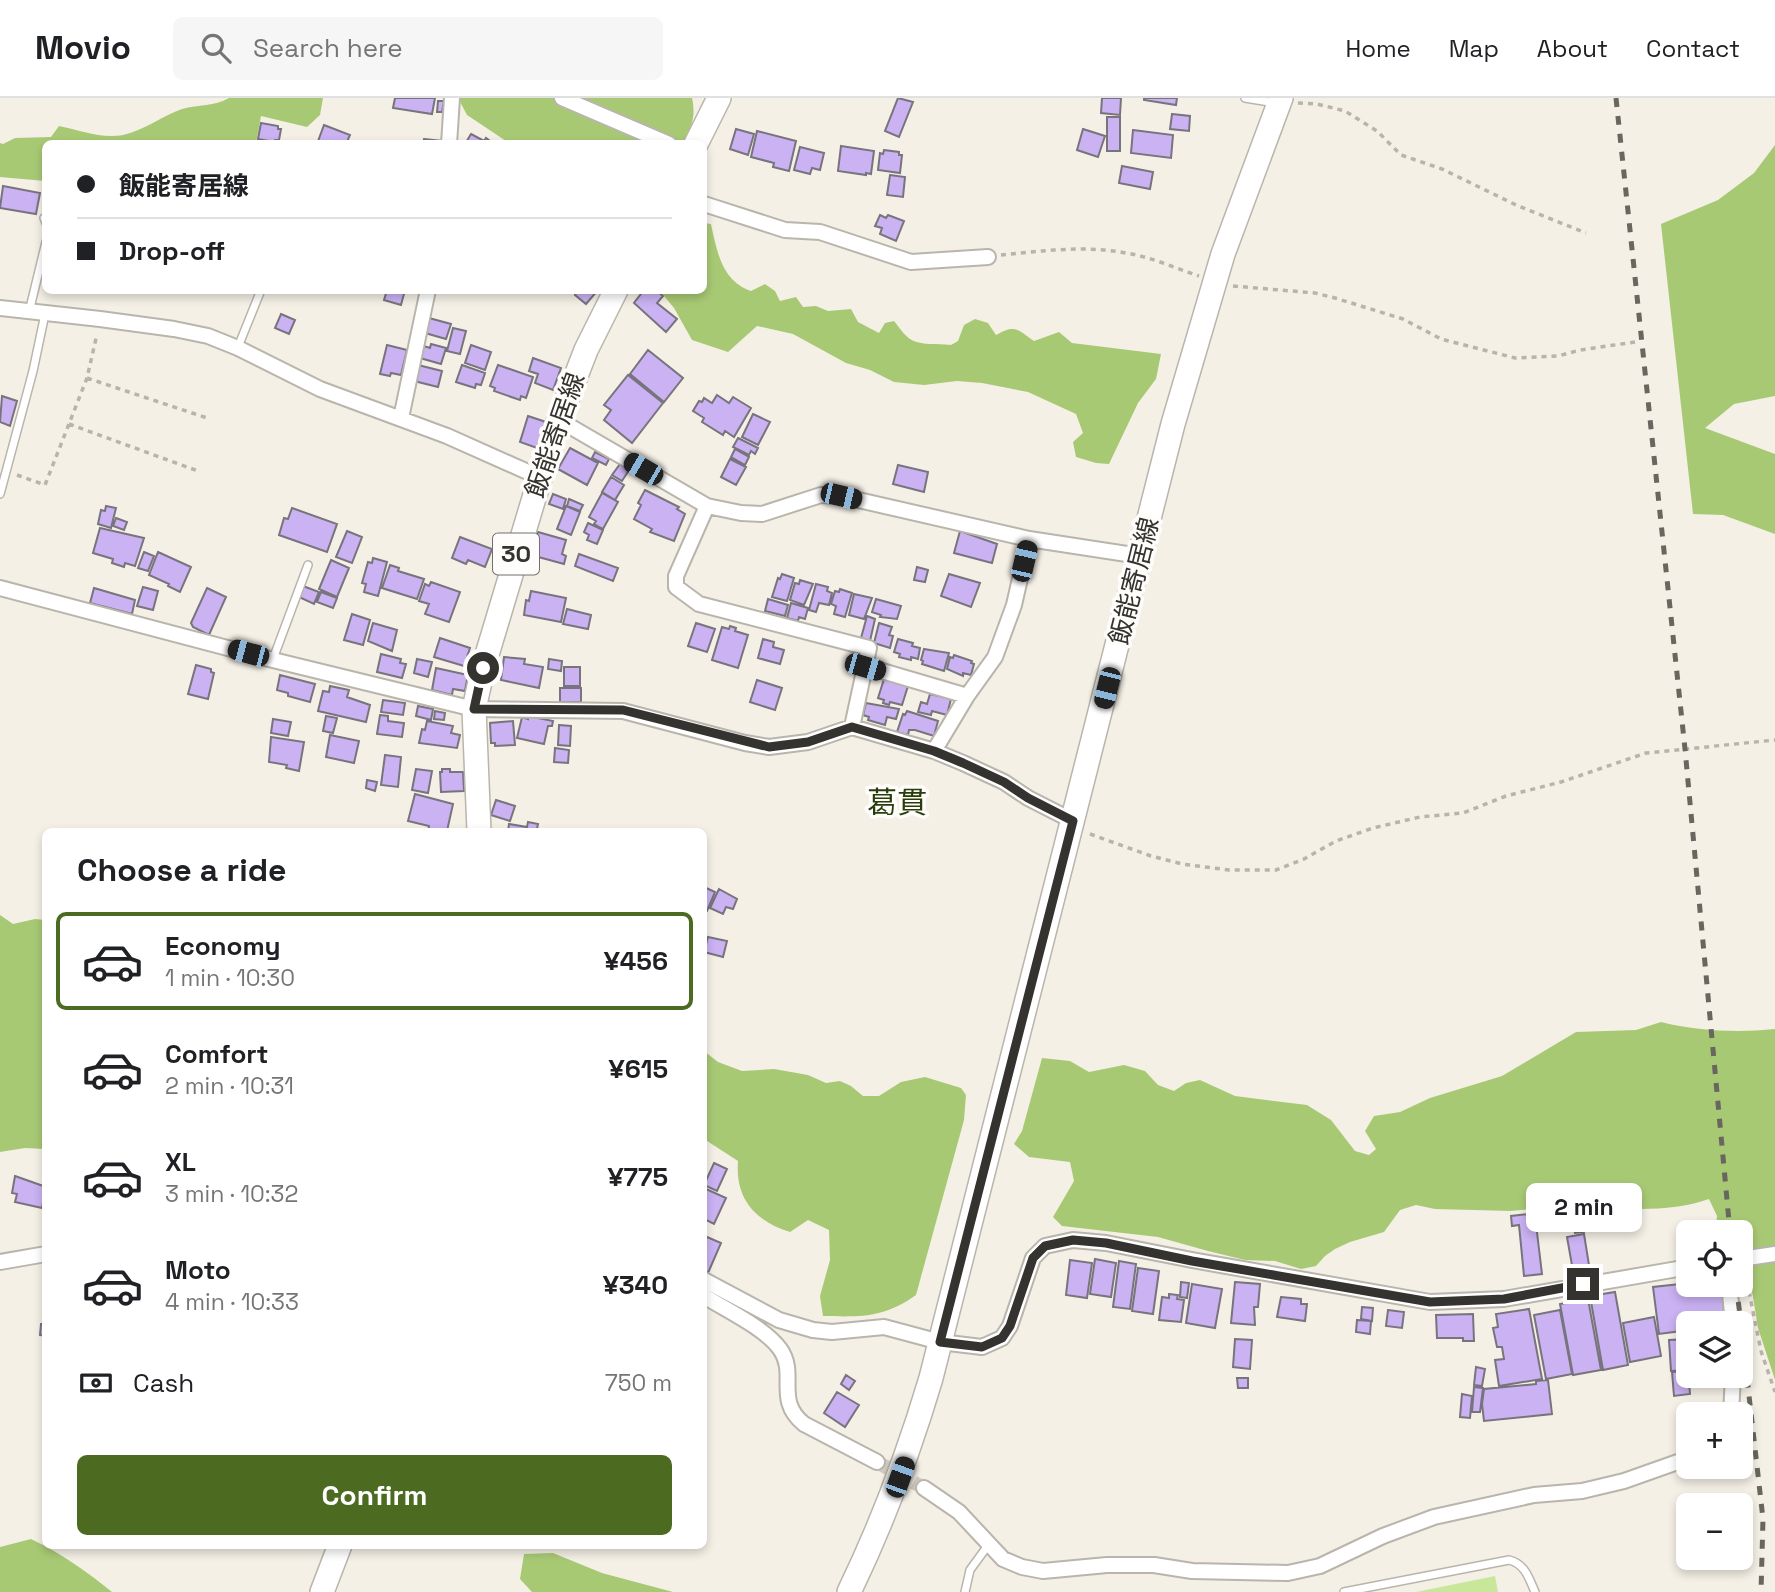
<!DOCTYPE html>
<meta charset="utf-8">
<style>
body{margin:0;font-family:"Space Grotesk","Noto Sans JP",sans-serif;background:#f6f6f6;color:#202124;height:100vh;display:flex;flex-direction:column;font-size:26px;white-space:nowrap}
*{box-sizing:border-box;margin:0}
p{font-size:23px;color:#757577}
.icon{flex:none;width:38px;height:38px;fill:none;stroke:currentColor;stroke-width:2;stroke-linecap:round;stroke-linejoin:round}
.map{position:relative;flex:1;overflow:hidden}
.panel{position:absolute;left:42px;top:730px;width:665px;height:721px;display:flex;flex-direction:column;background:#fff;border-radius:10px;box-shadow:0 4px 10px #0003}
.panel>*{flex:none}
.banner{position:absolute;left:42px;top:42px;width:665px;height:154px;border-radius:10px;box-shadow:0 4px 10px #0003;display:grid;align-content:center;height:154px;padding:0 35px;background:#fff}
.tools{position:absolute;left:1676px;top:1122px;display:grid;gap:14px}
.tools a{display:grid;place-items:center;width:77px;height:77px;border-radius:10px;background:#fff;box-shadow:0 4px 10px #0003;font-size:35px}
.end{position:absolute;width:32px;height:32px;margin:-16px;border:9px solid #35332f;background:#fff;box-shadow:0 0 0 4px #fff}
.from{border-radius:50%}
.bubble{position:absolute;height:49px;border-radius:10px;background:#fff;box-shadow:0 4px 10px #0003;font-size:23px;font-weight:600;line-height:49px;text-align:center}
.car{position:absolute;width:21px;height:42px;margin:-21px -10px;border-radius:9px;box-shadow:0 0 5px 2px #0007;background:linear-gradient(#222 24%,#8ab4d8 0 40%,#222 0 76%,#8ab4d8 0 86%,#222 0)}
.banner b{display:flex;align-items:center;gap:24px;height:66px;font-size:26px}
.banner b+b{border-top:2px solid #e0e0e0}
.banner i{width:18px;height:18px;background:#202124}
ul{padding:0;list-style:none}
li{display:flex;align-items:center;gap:21px;height:98px;margin:0 14px 10px;padding:0 21px;border:4px solid transparent;border-radius:10px}
li div{flex:1}
li b{display:block;font-size:26px}
li em{font-style:normal;font-weight:600}
li.on{border-color:#4c6b21}
li>.icon{width:63px;height:63px;stroke-width:1.5}
h2{padding:0 35px;font-size:32px;line-height:84px}
.pay{display:flex;align-items:center;gap:18px;height:77px;padding:0 35px;font-size:26px}
.pay p{margin-inline-start:auto}
.action{display:flex;gap:14px;margin-top:auto;padding:14px 35px}
.action a{flex:1;height:80px;border-radius:10px;background:#4c6b21;color:#fff;font-size:28px;font-weight:600;line-height:80px;text-align:center}
header{display:flex;align-items:center;gap:42px;box-sizing:border-box;height:98px;padding:0 35px;background:#fff;border-bottom:2px solid #e0e0e0}
header strong{font-size:33px}
nav{display:flex;gap:38px;margin-inline-start:auto;font-size:24px}
.search{width:490px;height:63px;background:#f6f6f6;display:flex;align-items:center;gap:18px;box-sizing:border-box;padding:0 24px;border-radius:10px;color:#757577;font-size:26px}
.map>svg:first-child{display:block}
.green{fill:#c8e79a}
.forest{fill:#a8c974}
.building{fill:#cab2f3;stroke:#77747d;stroke-width:2}
.lines{fill:none;stroke-linecap:round;stroke-linejoin:round}
.minor-tunnel{stroke:#cfcac1;stroke-width:14;stroke-dasharray:14 7;stroke-linecap:butt}
.service-casing{stroke:#b9b5ac;stroke-width:10}
.minor-casing{stroke:#b9b5ac;stroke-width:18}
.primary-casing{stroke:#b9b5ac;stroke-width:26}
.path{stroke:#b8b4ac;stroke-width:3.5;stroke-dasharray:5 5;stroke-linecap:butt}
.service{stroke:#fff;stroke-width:7}
.minor{stroke:#fff;stroke-width:14}
.primary{stroke:#fff;stroke-width:23}
.rail{stroke:#696660;stroke-width:5;stroke-dasharray:9 9;stroke-linecap:butt}
.route{stroke:#35332f;stroke-width:9}
.labels{text-anchor:middle;stroke-width:7;stroke-linejoin:round;paint-order:stroke}
.shield{fill:#fefdfb;stroke:#71706c;stroke-width:2}
.shield-label{font-size:24px;font-weight:bold;fill:#35332f}
.street-label{font-size:26px;fill:#35332f;stroke:#fefdfb}
.quarter-label{font-size:30px;fill:#283d09;stroke:#fefdfb}
</style>
<header>
<strong>Movio</strong>
<div class="search"><svg class="icon" aria-label="search" viewBox="0 0 24 24"><circle cx="10" cy="10" r="6"/><path d="M15 15l6 6"/></svg>Search here</div>
<nav><a>Home</a><a>Map</a><a>About</a><a>Contact</a></nav>
</header>
<div class="map">
<svg width="1775" height="1494" viewBox="0 0 1775 1494">
<rect width="100%" height="100%" fill="#f5f0e6"/>
<path class="green" d="M1495,1478L1498,1494H1416Z"/>
<path class="forest" d="M229,0H323L320,17L307,29L261,18L256,45L46,46L45,83L0,79V45L3,46L15,40L51,39L59,28C84,33 108,44 133,34C150,28 165,17 182,11C199,6 214,9 229,0Z
M458,0H692C696,17 692,30 683,45H509L467,17Z
M1775,47V298L1734,306L1705,330L1775,356V436L1723,417L1693,416L1661,126L1718,102L1754,75Z
M704,125L711,126C717,154 722,183 751,193L765,186L775,193L780,203L796,199L803,209L816,208L828,213L851,211L858,224L879,235L885,225L894,223C899,229 904,237 910,241C920,248 938,245 951,247L958,243L964,227L975,221L988,225L996,237C1015,226 1017,231 1034,243L1059,234L1072,245L1161,256L1156,281L1138,305L1109,366L1096,365L1076,359L1073,344L1083,335L1076,316L1028,294L982,285L957,283L924,287L894,284L870,272L846,265L793,236L757,228L728,254L692,242L674,210L660,193L704,192Z
M0,817L13,826L35,821L45,822V1051L25,1050L0,1054Z
M1661,924C1697,933 1738,935 1775,931V1282L1758,1230L1745,1150L1741,1149V1134H1715L1717,1118L1709,1101C1676,1113 1635,1112 1601,1109L1592,1120L1575,1119L1549,1109L1511,1113L1435,1111L1416,1107L1400,1112L1384,1134L1350,1144L1335,1151L1325,1158L1316,1168L1301,1171L1275,1163L1245,1162L1208,1153L1158,1139L1062,1128L1053,1119L1074,1083L1070,1064L1029,1059L1014,1046L1022,1033L1042,960L1070,963L1089,974L1124,967L1145,973L1158,987L1174,993L1186,985L1200,982L1235,998L1307,1007L1331,1022L1355,1053L1369,1057L1376,1051L1365,1033L1374,1018L1400,1014L1430,1000L1502,978L1576,934L1636,932Z
M704,953L718,964L742,973L774,971L808,977L826,985L840,983L851,988L863,998H879L901,984L925,979L961,990L966,997L964,1022L916,1197C884,1220 861,1219 823,1218L820,1198L830,1162L829,1132L808,1122L790,1134C755,1123 735,1101 738,1063L704,1041Z
M31,1441C61,1455 86,1473 112,1494H0V1449Z
M553,1455L602,1475L673,1494H532L520,1481L524,1456Z"/>
<path class="building" d="M395,0H435L432,16L393,10Z
M898,0L913,4L899,39L885,33Z
M1102,0H1121L1120,17L1101,15Z
M1144,0H1177L1176,7L1144,2Z
M438,3H444L442,14H437Z
M1172,16L1190,18L1189,33L1170,31Z
M1107,19H1120V53H1107Z
M261,25L278,28V31H281L279,42H275L274,44L258,41Z
M324,27L350,37L346,46H317Z
M736,31L754,36L748,57L730,51Z
M1083,31L1105,38L1098,59L1077,52Z
M1133,32L1173,37L1171,60L1131,55Z
M757,33L796,43L789,73L773,69L774,65L751,59Z
M471,36L484,43L486,40L494,46H465Z
M424,41L442,43V46H423Z
M841,48L874,53L871,76L866,75V77L838,73Z
M800,49L824,55L820,72L812,70L810,76L794,72Z
M884,52L899,54V57H902L900,75L878,72L880,55L883,56Z
M1122,68L1153,74L1150,91L1119,85Z
M890,77L905,79L903,99L887,97Z
M3,88L40,95L36,116L0,110Z
M880,117L886,120L888,117L904,123L896,143L880,136L882,130L875,128Z
M387,192H405L401,207L384,202Z
M578,192H598L586,206L575,197Z
M644,192H656L663,198L657,205L677,221L666,234L634,205Z
M281,216L295,222L289,236L275,230Z
M429,220L451,226L446,241L425,235Z
M453,230L466,233L460,256L447,253Z
M431,246L446,250L441,266L420,260L424,248L430,250Z
M387,247L407,252L401,277L391,275L390,278L380,276Z
M471,247L491,254L485,272L465,265Z
M648,252L683,280L664,304L630,276Z
M533,260L561,270L553,292L535,285L538,276L529,273Z
M418,267L442,273L438,289L414,283Z
M462,267L485,275L481,287L476,286L475,290L456,284Z
M498,267L533,279L526,300L521,298L520,302L494,293L495,290L490,288Z
M628,277L663,305L632,345L604,322L611,312L604,307Z
M717,297L729,305L733,299L751,310L734,339L725,333L723,337L702,324L704,320L693,313L699,303L702,304L704,300L712,305Z
M2,298L17,303L10,328L0,324Z
M753,316L770,324L758,347L742,339Z
M528,318L546,324L537,350L520,344Z
M738,340L758,350L755,356L751,353L749,357L733,349Z
M570,350L598,365L587,387L558,371Z
M735,351L749,359L745,367L731,359Z
M595,354L609,361L606,367L592,360Z
M730,361L746,369L736,387L721,379Z
M620,366L629,372L622,383L612,377Z
M898,367L928,374L924,394L893,386Z
M611,379L624,387L615,402L602,394Z
M645,392L679,409L677,411L685,416L674,443L650,434L652,431L634,421L641,407L638,405Z
M602,395L618,404L603,431L594,426L596,423L589,419Z
M553,396L566,401L563,411L549,406Z
M569,401L583,407L580,413L567,408Z
M106,408L116,410L111,430L98,426L101,412L105,413Z
M566,408L580,414L571,437L557,431Z
M292,410L337,426L327,454L279,437L284,420L288,421Z
M116,420L127,424L124,432L113,428Z
M588,425L603,432L597,446L587,442L589,437L584,434Z
M100,430L144,440L135,468L125,465L124,469L112,465L113,461L93,455Z
M347,433L362,439L352,465L336,459Z
M960,433L997,446L992,465L954,455Z
M538,434L566,442L562,456L566,458L564,466L531,457Z
M460,439L492,451L485,469L468,462L466,466L452,460Z
M144,454L154,458L148,473L138,470Z
M158,454L191,469L180,494L168,488L169,486L149,477Z
M579,456L618,470L613,483L575,468Z
M373,460L387,464L378,498L364,494L366,486L362,485L368,464L372,465Z
M331,462L349,470L337,499L319,491Z
M390,467L399,470L398,473L424,481L417,501L382,490Z
M917,469L928,472L925,484L914,482Z
M782,476L794,480L787,503L772,499L778,480L780,481Z
M949,476L980,485L971,509L941,498Z
M800,482L813,486L804,507L790,502L795,485L799,486Z
M431,484L460,494L449,524L425,516L429,506L419,503L425,486L429,488Z
M816,486L828,489L827,493L832,495L829,507L819,505L816,514L809,512Z
M303,488L319,494L314,506L299,499Z
M143,489L158,493L153,512L137,508Z
M94,490L135,502L132,516L90,505Z
M207,490L226,499L209,537L193,529L191,525Z
M840,491L852,495L845,519L834,516L836,508L831,506L835,493L839,494Z
M531,493L566,500L561,524L524,517L526,502L529,503Z
M321,494L337,500L333,510L317,504Z
M854,496L872,500L864,521L849,517Z
M768,501L788,507L785,518L765,513Z
M876,501L901,508L897,521L880,519L881,517L872,514Z
M791,505L808,510L805,521L799,519L798,523L787,520Z
M567,511L591,517L588,531L563,526Z
M352,516L370,522L363,547L344,542Z
M867,518L875,521L870,543L861,540Z
M373,525L397,532L392,553L368,543Z
M696,525L715,531L707,554L688,548Z
M879,525L892,529L889,537L893,538L890,550L874,545Z
M730,528L736,530L735,533L748,537L738,570L712,562L722,529L729,531Z
M440,540L470,550L464,568L434,559Z
M763,541L774,544L773,549L784,552L780,566L758,560Z
M898,541L913,545L912,548L920,550L918,561L911,559V562L899,559L900,556L894,554Z
M924,551L949,555L944,573L922,566L923,563L921,562Z
M381,556L401,561L400,565L406,566L402,580L377,574Z
M954,557L972,563L971,565L974,566L971,577L963,575V578L947,571L950,559L953,560Z
M504,559L525,561L524,566L543,569L539,590L501,582Z
M417,561L432,564L428,579L414,575Z
M549,561L562,563L561,573L548,571Z
M196,567L211,571V574L214,575L208,601L188,596Z
M564,569H580V588H564Z
M436,570L468,577L465,593L453,591L452,597L432,592Z
M280,577L315,586L310,604L288,598V595L277,592Z
M884,581L908,588L902,607L890,604L889,607L883,605L884,602L878,600Z
M757,582L782,590L775,612L750,604Z
M330,588L349,592L347,599L370,607L366,624L318,613L323,593L329,594Z
M560,590H581V604H560Z
M930,596L951,601L947,617L932,613L931,617L918,614L921,604L927,606Z
M383,602L405,605L403,617L381,614Z
M866,605L899,611L896,621L887,619L885,627L868,622L869,619L863,617Z
M418,608L433,611L431,622L416,618Z
M435,613L445,615L444,622L434,621Z
M907,613L938,623L934,638L915,632H909L908,637L897,634L903,616L905,617Z
M380,617L388,618V623L404,625L402,639L377,636Z
M326,618L337,620L333,635L323,633Z
M528,618L553,623L552,628H548L544,646L517,640L522,619L528,621Z
M273,621L291,624L288,638L271,635Z
M427,623L453,628L451,635L460,637L457,650L419,645L422,631L425,632Z
M513,623L515,647L495,648V645H491L490,625Z
M559,627L571,628L570,648L558,647Z
M330,637L359,643L354,665L326,659Z
M271,639L304,644L299,673L286,670L287,667L269,664Z
M555,650L569,652L568,665L554,664Z
M385,657L401,659L398,689L381,687Z
M416,671L432,673L428,695L412,692Z
M442,671H450V674H463L464,693L441,694L440,674H442Z
M367,682L377,684L375,693L366,690Z
M415,696L453,706L447,733H428L429,728L408,723Z
M496,702L515,708L510,723L491,717Z
M528,724L538,726L537,731L549,733H508L509,726L527,729Z
M704,789L715,794L707,813L704,812Z
M719,791L737,801L733,811L726,809L723,816L710,810Z
M708,839L727,843L723,859L704,854Z
M714,1065L727,1071L717,1093L704,1087Z
M15,1078L46,1089L42,1110L15,1104L17,1096L12,1095Z
M706,1091L726,1100L714,1126L704,1121V1098Z
M1555,1113L1556,1123L1536,1126L1542,1176L1524,1178L1519,1127L1512,1128L1511,1118Z
M1582,1124L1584,1134L1575,1135L1573,1125Z
M1584,1136L1589,1167L1573,1173L1567,1139Z
M707,1139L721,1145L708,1175L704,1173V1141L705,1142Z
M1095,1161L1116,1165L1111,1199L1090,1196Z
M1070,1162L1092,1165L1087,1200L1066,1197Z
M1119,1163L1136,1166L1130,1211L1113,1209Z
M1138,1170L1159,1173L1153,1216L1132,1213Z
M1181,1184L1189,1185L1187,1200L1180,1199Z
M1235,1184L1260,1186L1258,1209H1254L1255,1227L1231,1225Z
M1689,1185V1186H1722L1725,1225H1689V1232L1659,1236L1653,1189Z
M1192,1186L1222,1191L1215,1230L1186,1225Z
M1615,1194L1628,1267L1603,1272L1590,1198Z
M1169,1196L1178,1197L1177,1201L1184,1202L1181,1224L1159,1222L1162,1199L1169,1200Z
M1281,1199L1301,1201V1206H1307L1305,1223L1277,1219Z
M1588,1201L1601,1272L1573,1277L1560,1206Z
M1362,1209L1373,1210L1372,1223L1361,1221Z
M1529,1211L1542,1281L1499,1288L1495,1262L1504,1261L1502,1249H1497L1493,1230L1498,1229L1496,1216Z
M1388,1212L1404,1214L1402,1230L1386,1228Z
M1560,1212L1572,1276L1546,1281L1534,1217Z
M1473,1216L1474,1243H1463V1240H1437L1436,1217Z
M1654,1219L1661,1258L1630,1264L1623,1225Z
M1357,1222L1371,1223L1370,1236L1356,1234Z
M41,1226H46V1238L40,1237Z
M1235,1241L1252,1242L1250,1271L1233,1269Z
M1689,1241V1272L1671,1273L1669,1242Z
M1476,1269L1485,1271L1482,1288L1474,1287Z
M1688,1273L1690,1296L1674,1298L1672,1274Z
M846,1277L855,1283L849,1292L841,1286Z
M1237,1280H1248V1290H1238Z
M1548,1282L1552,1316L1484,1323L1482,1306L1484,1291L1536,1286V1283Z
M1474,1289L1483,1290L1480,1314H1472Z
M837,1294L859,1307L845,1329L824,1315Z
M1462,1296L1472,1298L1470,1320L1460,1319Z"/>
<g class="lines">
<path class="minor-tunnel" d="M877,1364L924,1390"/>
<defs>
<path id="service" d="M1245,0L1275,5
M44,120L46,125
M29,214L46,144
M238,249L261,192
M0,396L33,273L45,216
M273,561L308,467
M965,1494L970,1472L989,1446
M1344,1494L1509,1462C1525,1466 1529,1480 1535,1494"/>
<path id="minor" d="M562,0L669,46
M449,46L452,0
M704,106L785,132L820,134L911,164L988,159
M0,210L100,221L174,231L208,238L238,250L320,291L447,338L539,379
M401,320L428,192
M559,322L707,408L741,415L762,416L821,397L841,398L1029,441L1140,458
M707,408L676,478V489L699,506L869,550L852,629
M0,490L273,562L474,611L623,613L745,645L769,649L808,644L852,629L934,653L963,665L1004,684L1028,700L1073,723
M865,568L967,598
M934,653L967,598L995,559L1014,507L1029,441
M1741,1161L1775,1156
M0,1164L46,1156
M704,1182L779,1222L813,1232L832,1234L884,1229L940,1244L982,1249L1002,1240L1010,1228L1033,1160L1045,1148L1073,1142L1106,1145L1192,1162L1430,1204L1504,1201L1689,1169
M1729,1186L1733,1225
M704,1198C726,1212 765,1230 780,1251C798,1276 774,1302 804,1326L877,1364
M1731,1316L1733,1278
M924,1390L959,1414L1003,1461L1022,1469L1043,1473L1107,1467H1154L1192,1473L1288,1475L1320,1468L1383,1438L1434,1419L1534,1397L1582,1393L1624,1383L1689,1360"/>
<path id="primary" d="M696,46L719,0
M479,733L474,611L483,570L552,340L586,252L616,192
M322,1494L340,1447
M849,1494C883,1424 909,1354 931,1280L1173,326L1223,156L1281,0"/>
</defs>
<use href="#service" class="service-casing"/>
<use href="#minor" class="minor-casing"/>
<use href="#primary" class="primary-casing"/>
<path class="path" d="M1298,5L1317,6L1345,13L1377,33L1401,57L1442,71L1516,107L1586,135
M1001,157C1042,153 1085,147 1126,155C1151,159 1175,170 1199,178
M1233,188L1315,195L1335,200L1403,221L1441,241L1515,260L1558,258L1580,252L1635,244
M87,280L210,321
M69,326L198,373
M17,377L45,387L87,280L97,236
M1090,736L1151,758L1182,766L1229,772H1276L1304,761L1336,743L1373,730L1420,719L1463,715L1506,698L1561,684L1646,655L1775,642
M1745,1174L1761,1253L1775,1294"/>
<use href="#service" class="service"/>
<use href="#minor" class="minor"/>
<use href="#primary" class="primary"/>
<path class="rail" d="M1616,0L1685,651L1730,1134
M1736,1186L1741,1225
M1741,1227L1763,1421L1761,1494"/>
</g>
<g class="lines">
<path class="route" d="M483,570L474,611L623,612L769,649L808,644L852,629L934,653L963,665L1004,684L1028,700L1073,723L940,1244L982,1249L1002,1240L1010,1228L1033,1160L1045,1148L1073,1142L1106,1145L1192,1163L1430,1204L1504,1201L1583,1186"/>
</g>
<g class="labels">
<rect class="shield" x="493" y="435.5" width="46" height="41" rx="5"/>
<g class="shield-label">
<text x="516" y="464">30</text>
</g>
<g class="street-label">
<text transform="translate(555 337) rotate(-71)" y="9">飯能寄居線</text>
<text transform="translate(1134 483) rotate(-76)" y="9">飯能寄居線</text>
</g>
<g class="quarter-label">
<text x="897" y="715">葛貫</text>
</g>
</g>
</svg>
<div class="tools">
<a><svg class="icon" aria-label="locate" viewBox="0 0 24 24"><circle cx="12" cy="12" r="6"/><path d="M12 2v4M12 18v4M2 12h4M18 12h4"/></svg></a>
<a><svg class="icon" aria-label="layers" viewBox="0 0 24 24"><path d="M12 4l9 5-9 5-9-5zM3 14l9 5 9-5"/></svg></a>
<a>+</a>
<a>−</a>
</div>
<i class="end from" style="left:483px;top:570px"></i>
<i class="end" style="left:1583px;top:1186px"></i>
<div class="bubble" style="left:1526px;top:1085px;width:116px">2 min</div>
<i class="car" style="left:643px;top:371px;rotate:300deg"></i>
<i class="car" style="left:841px;top:398px;rotate:103deg"></i>
<i class="car" style="left:1024px;top:463px;rotate:13deg"></i>
<i class="car" style="left:248px;top:555px;rotate:285deg"></i>
<i class="car" style="left:865px;top:569px;rotate:106deg"></i>
<i class="car" style="left:1107px;top:590px;rotate:194deg"></i>
<i class="car" style="left:900px;top:1379px;rotate:20deg"></i>
<div class="banner">
<b><i class="from"></i>飯能寄居線</b>
<b><i></i>Drop-off</b>
</div>
<section class="panel">
<h2>Choose a ride</h2>
<ul>
<li class="on"><svg class="icon" aria-label="car" viewBox="0 0 24 24"><path d="M5 17H2v-5l4-1 3-4h7l3 4 3 1v5h-3M9 17h6M6 11h13"/><circle cx="7" cy="17" r="2"/><circle cx="17" cy="17" r="2"/></svg><div><b>Economy</b><p>1 min · 10:30</p></div><em>¥456</em></li>
<li><svg class="icon" aria-label="car" viewBox="0 0 24 24"><path d="M5 17H2v-5l4-1 3-4h7l3 4 3 1v5h-3M9 17h6M6 11h13"/><circle cx="7" cy="17" r="2"/><circle cx="17" cy="17" r="2"/></svg><div><b>Comfort</b><p>2 min · 10:31</p></div><em>¥615</em></li>
<li><svg class="icon" aria-label="car" viewBox="0 0 24 24"><path d="M5 17H2v-5l4-1 3-4h7l3 4 3 1v5h-3M9 17h6M6 11h13"/><circle cx="7" cy="17" r="2"/><circle cx="17" cy="17" r="2"/></svg><div><b>XL</b><p>3 min · 10:32</p></div><em>¥775</em></li>
<li><svg class="icon" aria-label="car" viewBox="0 0 24 24"><path d="M5 17H2v-5l4-1 3-4h7l3 4 3 1v5h-3M9 17h6M6 11h13"/><circle cx="7" cy="17" r="2"/><circle cx="17" cy="17" r="2"/></svg><div><b>Moto</b><p>4 min · 10:33</p></div><em>¥340</em></li>
</ul>
<div class="pay"><svg class="icon" aria-label="cash" viewBox="0 0 24 24"><path d="M3 7h18v10H3z"/><circle cx="12" cy="12" r="2"/></svg>Cash<p>750 m</p></div>
<div class="action"><a>Confirm</a></div>
</section>
</div>
